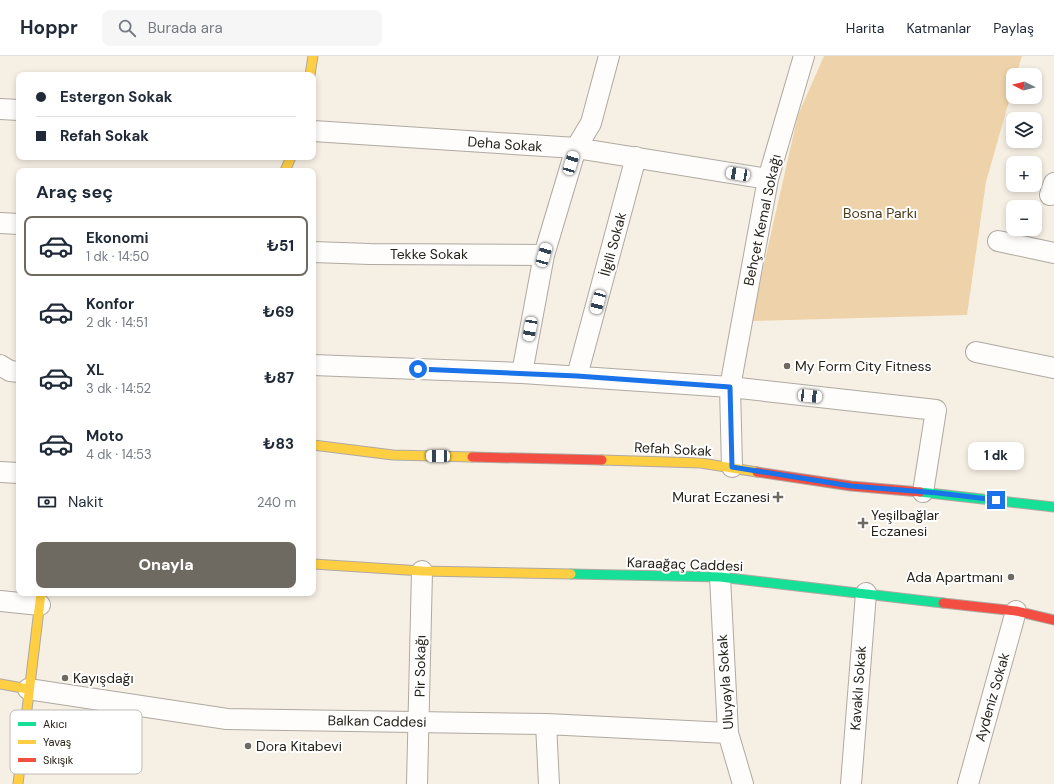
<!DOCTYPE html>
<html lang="tr">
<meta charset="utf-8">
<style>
body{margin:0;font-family:"DM Sans",sans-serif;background:#f6f6f7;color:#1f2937;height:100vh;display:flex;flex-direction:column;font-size:15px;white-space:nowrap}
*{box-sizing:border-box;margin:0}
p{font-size:13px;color:#747a83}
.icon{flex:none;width:22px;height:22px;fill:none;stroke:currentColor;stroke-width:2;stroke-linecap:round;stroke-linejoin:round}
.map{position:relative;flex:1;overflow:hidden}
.side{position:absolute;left:16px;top:112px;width:300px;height:428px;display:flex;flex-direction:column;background:#fff;border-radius:8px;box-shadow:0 2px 6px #0003}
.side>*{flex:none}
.banner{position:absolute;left:16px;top:16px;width:300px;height:88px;border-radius:8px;box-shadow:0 2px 6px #0003;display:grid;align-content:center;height:88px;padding:0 20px;background:#fff}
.needle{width:26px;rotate:276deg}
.tools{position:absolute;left:1006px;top:12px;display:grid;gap:8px}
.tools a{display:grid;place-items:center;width:36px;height:36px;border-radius:8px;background:#fff;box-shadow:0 2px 6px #0003;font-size:20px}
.end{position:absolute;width:18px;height:18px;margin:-9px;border:5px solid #1a73e8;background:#fff;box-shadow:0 0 0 2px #fff}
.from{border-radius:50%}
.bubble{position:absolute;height:28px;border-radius:8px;background:#fff;box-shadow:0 2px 6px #0003;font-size:13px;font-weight:800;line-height:28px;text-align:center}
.car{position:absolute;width:12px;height:24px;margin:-12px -6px;border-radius:5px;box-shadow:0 0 3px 1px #0007;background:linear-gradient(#fff 24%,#345 0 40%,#fff 0 76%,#345 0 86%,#fff 0)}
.banner b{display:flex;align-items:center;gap:14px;height:38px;font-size:15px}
.banner b+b{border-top:1px solid #e0e1e3}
.banner i{width:10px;height:10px;background:#1f2937}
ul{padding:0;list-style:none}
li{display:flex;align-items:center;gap:12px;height:60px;margin:0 8px 6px;padding:0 12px;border:2px solid transparent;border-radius:8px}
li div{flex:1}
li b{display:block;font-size:15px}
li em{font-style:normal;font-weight:800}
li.current{border-color:#6f6a61}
li>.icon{width:36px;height:36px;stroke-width:1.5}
h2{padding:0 20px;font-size:18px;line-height:48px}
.pay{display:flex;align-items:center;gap:10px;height:44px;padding:0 20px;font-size:15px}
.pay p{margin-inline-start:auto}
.action{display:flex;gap:8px;margin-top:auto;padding:8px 20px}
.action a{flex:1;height:46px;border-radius:8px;background:#6f6a61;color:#fff;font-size:16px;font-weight:800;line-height:46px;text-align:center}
header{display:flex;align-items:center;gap:24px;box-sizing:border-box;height:56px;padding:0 20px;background:#fff;border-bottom:1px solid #e0e1e3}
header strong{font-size:19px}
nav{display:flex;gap:22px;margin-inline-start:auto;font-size:14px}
.search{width:280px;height:36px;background:#f6f6f7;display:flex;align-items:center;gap:10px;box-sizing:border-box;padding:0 14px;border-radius:8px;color:#747a83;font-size:15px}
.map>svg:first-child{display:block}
.green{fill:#eed3aa}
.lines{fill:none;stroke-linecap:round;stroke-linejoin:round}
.street-casing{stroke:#afa9a1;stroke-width:22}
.fast-casing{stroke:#afa9a1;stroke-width:11}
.slow-casing{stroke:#afa9a1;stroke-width:11}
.jam-casing{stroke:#afa9a1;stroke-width:11}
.street{stroke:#fefdfb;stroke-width:20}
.fast{stroke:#16e098;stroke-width:9}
.slow{stroke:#ffcf43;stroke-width:9}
.jam{stroke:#f24e42;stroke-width:9}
.route{stroke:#1a73e8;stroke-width:5}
.poi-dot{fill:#6f6a61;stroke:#fff;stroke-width:1.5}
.labels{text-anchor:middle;stroke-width:4;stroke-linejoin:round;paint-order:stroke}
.street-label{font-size:14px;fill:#27221a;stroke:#fff}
.park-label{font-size:14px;fill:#4b381a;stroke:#fff}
.poi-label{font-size:14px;fill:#27221a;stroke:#fff;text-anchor:start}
.key{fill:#fff;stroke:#bebdba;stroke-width:1}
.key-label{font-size:11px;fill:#27221a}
</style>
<header>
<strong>Hoppr</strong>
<div class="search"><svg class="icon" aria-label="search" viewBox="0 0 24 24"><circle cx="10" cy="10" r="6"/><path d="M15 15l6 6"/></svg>Burada ara</div>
<nav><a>Harita</a><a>Katmanlar</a><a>Paylaş</a></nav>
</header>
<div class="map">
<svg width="1054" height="728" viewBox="0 0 1054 728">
<rect width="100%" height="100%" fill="#f6efe4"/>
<path class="green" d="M824,0H1022L1016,19H1013V31L986,126L967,259L751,265L798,59Z"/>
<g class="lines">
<defs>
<path id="street" d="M0,53L19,54
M313,75L576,92L768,123
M1050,139L1054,127
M0,167L19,168
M998,185L1054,197
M313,196L370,198L544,199
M976,296L1054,312
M0,309L10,315L19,316
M313,309L522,317L730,331L936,354L923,436
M522,317L544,199L576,92L591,67L609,0
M577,320L636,101
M732,411L730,331L768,123L804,0
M0,416L19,417
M720,521L728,677L743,728
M0,545L40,549
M28,633L227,663L546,668L728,677
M546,668L549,728
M417,728L422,515
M851,728L866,537
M968,728L1016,555"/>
<path id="fast" d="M920,436L1054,451
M571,518L720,521L943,547"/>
<path id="slow" d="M310,19L313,0
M285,115L291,101
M313,389L393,399L472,401
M602,404L701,407L757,416
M313,508L422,515L571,518
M0,628L28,633
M18,728L41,537"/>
<path id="jam" d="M472,401L602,404
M757,416L851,430L920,436
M943,547L1016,555L1054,564"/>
</defs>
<use href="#street" class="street-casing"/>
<use href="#fast" class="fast-casing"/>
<use href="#slow" class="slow-casing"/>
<use href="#jam" class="jam-casing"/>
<use href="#street" class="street"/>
<use href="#fast" class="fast"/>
<use href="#slow" class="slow"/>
<use href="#jam" class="jam"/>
</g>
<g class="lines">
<path class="route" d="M418,313L577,320L730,331L732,411L851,430L938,437L996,444"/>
</g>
<g class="poi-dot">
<circle cx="787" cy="310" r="4"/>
<path d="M776 435h4v4h4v4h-4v4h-4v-4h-4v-4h4z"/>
<path d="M861 461h4v4h4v4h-4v4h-4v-4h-4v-4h4z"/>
<circle cx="1011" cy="521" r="4"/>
<circle cx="65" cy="622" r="4"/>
<circle cx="248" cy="690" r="4"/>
</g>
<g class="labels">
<g class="street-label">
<text transform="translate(505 88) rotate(4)" y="5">Deha Sokak</text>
<text transform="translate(762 164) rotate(-78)" y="5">Behçet Kemal Sokağı</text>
<text transform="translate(613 188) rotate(-75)" y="5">İlgili Sokak</text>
<text x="429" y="203">Tekke Sokak</text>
<text transform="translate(673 393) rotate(3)" y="5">Refah Sokak</text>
<text transform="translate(685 508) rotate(2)" y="5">Karaağaç Caddesi</text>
<text transform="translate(420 610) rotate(-89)" y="5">Pir Sokağı</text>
<text transform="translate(725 626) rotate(-94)" y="5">Uluyayla Sokak</text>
<text transform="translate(858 632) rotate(-86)" y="5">Kavaklı Sokak</text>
<text transform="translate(992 641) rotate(-74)" y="5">Aydeniz Sokak</text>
<text transform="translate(377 665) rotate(1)" y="5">Balkan Caddesi</text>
</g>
<g class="park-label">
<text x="880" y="162">Bosna Parkı</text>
</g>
<g class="poi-label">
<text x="795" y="315">My Form City Fitness</text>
<text x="770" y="446" text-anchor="end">Murat Eczanesi</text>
<text x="871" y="464">Yeşilbağlar<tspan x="871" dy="16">Eczanesi</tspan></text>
<text x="1003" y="526" text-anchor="end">Ada Apartmanı</text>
<text x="73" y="627">Kayışdağı</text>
<text x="256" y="695">Dora Kitabevi</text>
</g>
</g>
<rect x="10" y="654" width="132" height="64" rx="6" class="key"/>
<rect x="18" y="666" width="18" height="4" fill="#16e098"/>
<rect x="18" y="684" width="18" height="4" fill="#ffcf43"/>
<rect x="18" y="702" width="18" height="4" fill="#f24e42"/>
<g class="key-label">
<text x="43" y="672">Akıcı</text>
<text x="43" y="690">Yavaş</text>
<text x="43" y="708">Sıkışık</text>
</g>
</svg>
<div class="tools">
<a><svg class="needle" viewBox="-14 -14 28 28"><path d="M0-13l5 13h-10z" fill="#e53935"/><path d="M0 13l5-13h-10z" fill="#747a83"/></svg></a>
<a><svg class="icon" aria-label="layers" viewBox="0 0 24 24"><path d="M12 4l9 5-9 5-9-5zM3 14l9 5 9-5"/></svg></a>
<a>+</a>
<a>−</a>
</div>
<i class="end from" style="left:418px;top:313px"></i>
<i class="end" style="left:996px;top:444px"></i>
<div class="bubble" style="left:968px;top:386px;width:56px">1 dk</div>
<i class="car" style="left:571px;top:107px;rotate:17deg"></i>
<i class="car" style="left:738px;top:118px;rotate:279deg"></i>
<i class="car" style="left:544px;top:199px;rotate:16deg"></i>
<i class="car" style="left:598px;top:246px;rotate:195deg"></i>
<i class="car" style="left:530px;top:273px;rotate:190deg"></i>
<i class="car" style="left:810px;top:340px;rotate:96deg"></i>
<i class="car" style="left:438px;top:400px;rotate:271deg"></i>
<div class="banner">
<b><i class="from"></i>Estergon Sokak</b>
<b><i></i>Refah Sokak</b>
</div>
<section class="side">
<h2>Araç seç</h2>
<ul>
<li class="current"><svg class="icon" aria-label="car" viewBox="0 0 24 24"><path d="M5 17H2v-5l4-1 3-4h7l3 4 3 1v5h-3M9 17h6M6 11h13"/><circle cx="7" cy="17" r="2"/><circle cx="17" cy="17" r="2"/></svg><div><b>Ekonomi</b><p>1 dk · 14:50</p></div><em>₺51</em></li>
<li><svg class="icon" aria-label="car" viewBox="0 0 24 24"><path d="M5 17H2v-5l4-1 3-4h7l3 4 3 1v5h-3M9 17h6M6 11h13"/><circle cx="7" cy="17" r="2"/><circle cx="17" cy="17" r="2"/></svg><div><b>Konfor</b><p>2 dk · 14:51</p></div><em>₺69</em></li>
<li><svg class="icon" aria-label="car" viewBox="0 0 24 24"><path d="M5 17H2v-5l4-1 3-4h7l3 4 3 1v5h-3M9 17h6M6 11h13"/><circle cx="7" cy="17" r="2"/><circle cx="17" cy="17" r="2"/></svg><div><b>XL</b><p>3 dk · 14:52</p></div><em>₺87</em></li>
<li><svg class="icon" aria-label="car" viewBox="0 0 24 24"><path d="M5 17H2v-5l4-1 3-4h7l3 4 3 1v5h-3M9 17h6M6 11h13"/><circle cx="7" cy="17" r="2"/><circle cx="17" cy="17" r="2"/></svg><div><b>Moto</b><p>4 dk · 14:53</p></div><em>₺83</em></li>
</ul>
<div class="pay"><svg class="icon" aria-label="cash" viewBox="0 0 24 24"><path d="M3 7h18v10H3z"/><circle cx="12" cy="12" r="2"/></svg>Nakit<p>240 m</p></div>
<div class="action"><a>Onayla</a></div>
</section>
</div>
